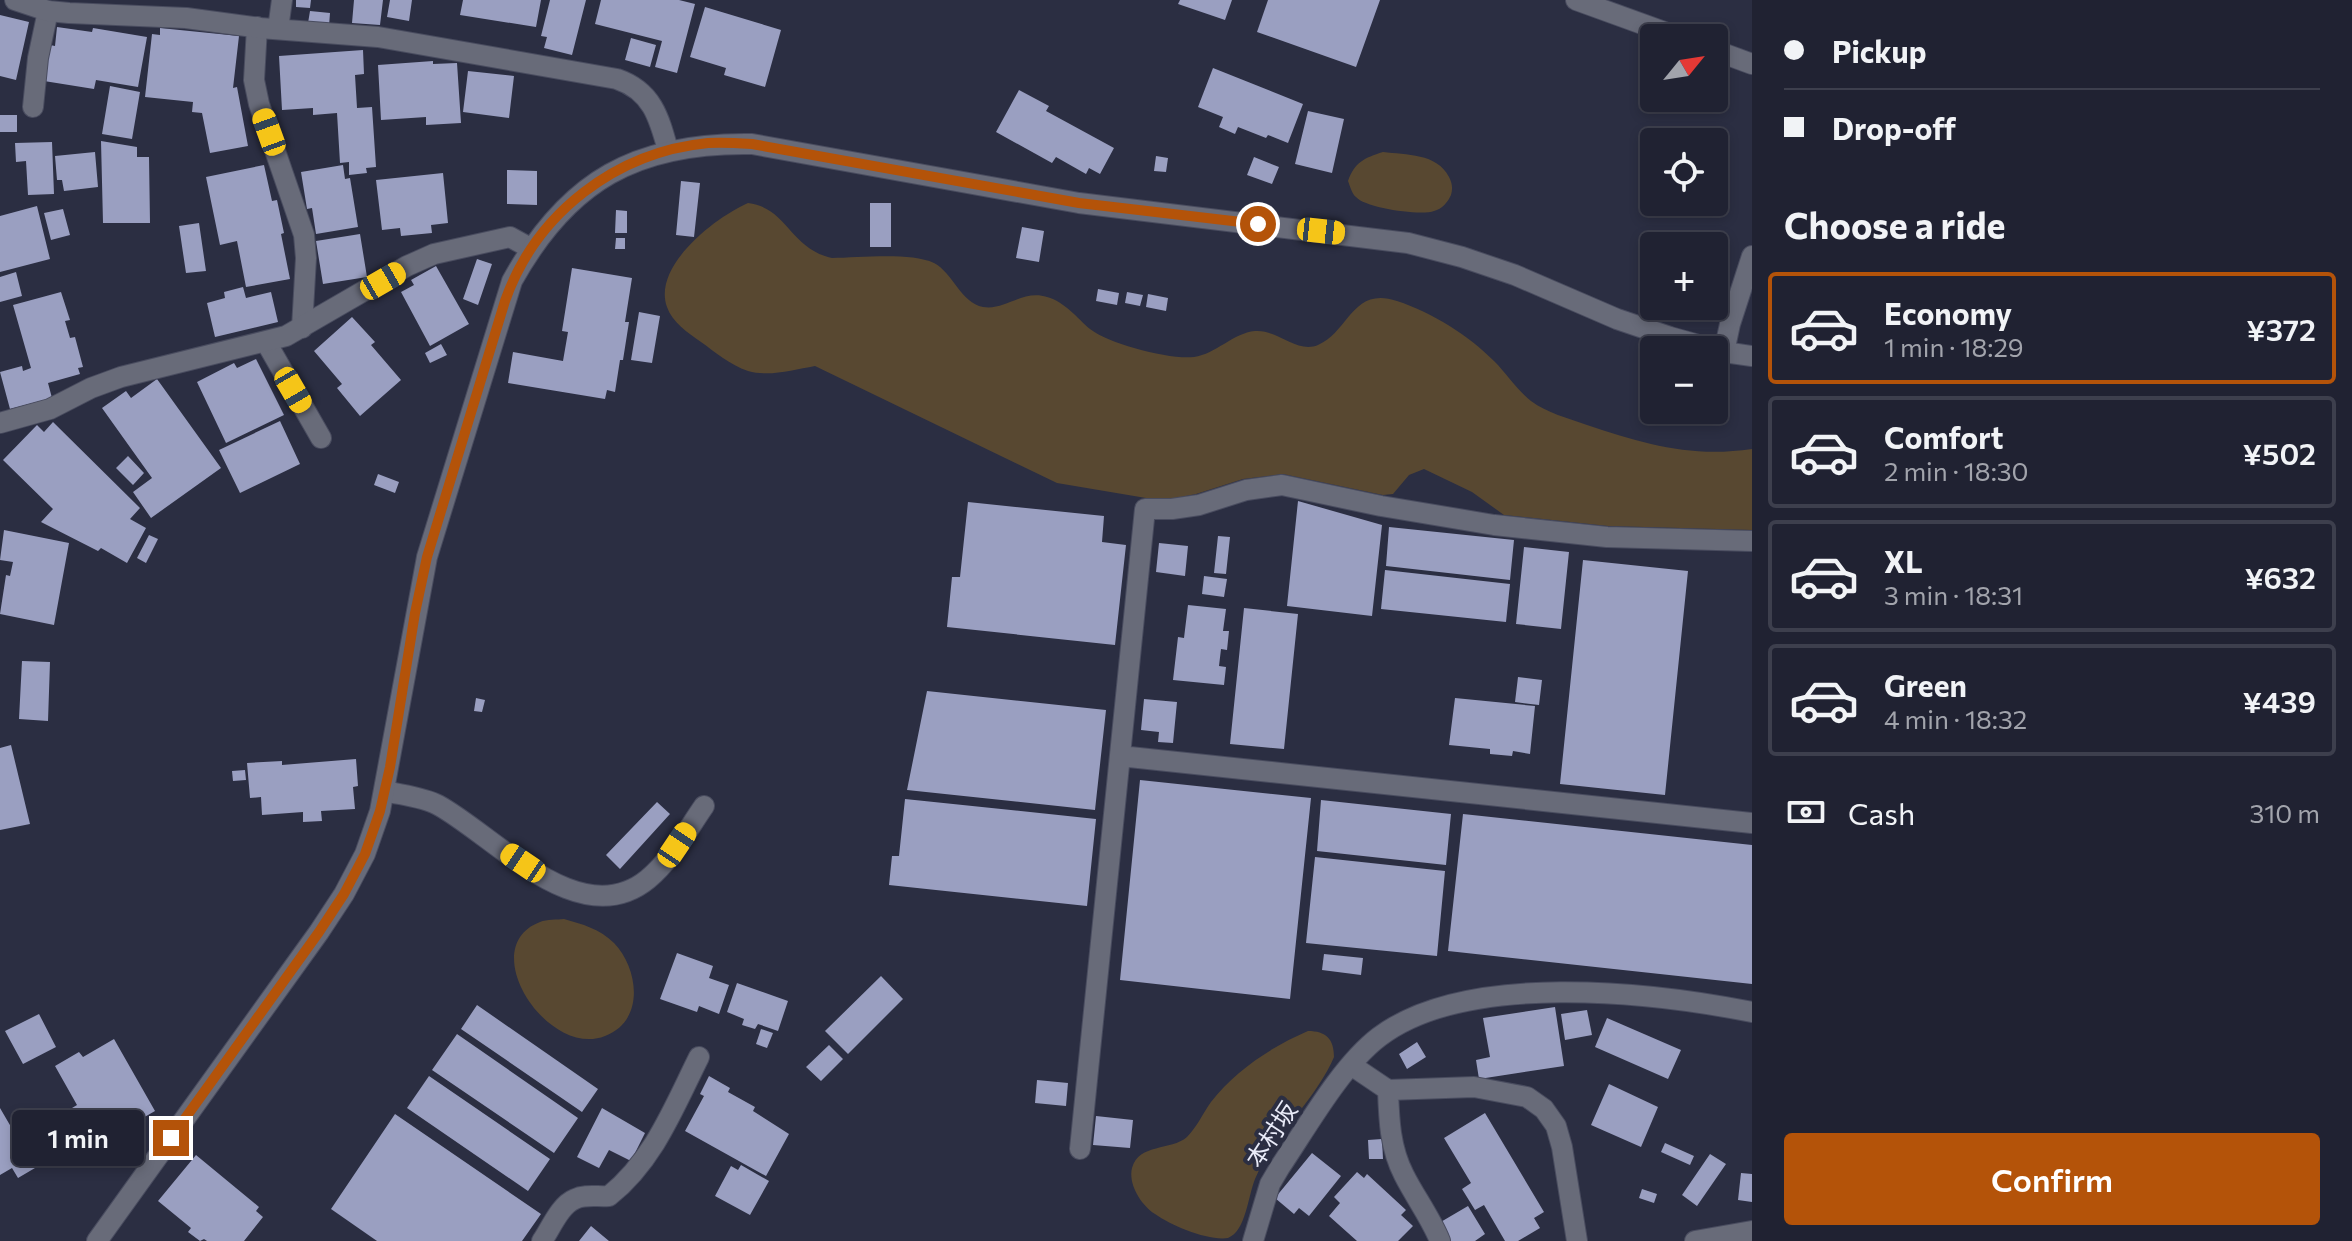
<!DOCTYPE html>
<meta charset="utf-8">
<style>
body{margin:0;font-family:Commissioner,"Noto Sans JP",sans-serif;background:#2d2f3e;color:#f1f3f6;height:100vh;display:flex;flex-direction:column;font-size:30px;white-space:nowrap}
*{box-sizing:border-box;margin:0}
p{font-size:26px;color:#a2a4ac}
.icon{flex:none;width:44px;height:44px;fill:none;stroke:currentColor;stroke-width:2;stroke-linecap:round;stroke-linejoin:round}
.map{position:relative;flex:1;overflow:hidden}
.sheet{display:flex;flex-direction:column;background:#202232;width:600px}
.sheet>*{flex:none}
.banner{display:grid;align-content:center;height:176px;padding:0 32px;background:#202232}
.needle{width:52px;rotate:60deg}
.buttons{position:absolute;left:1640px;top:24px;display:grid;gap:16px}
.buttons a{display:grid;place-items:center;width:88px;height:88px;border-radius:8px;background:#202232;box-shadow:0 4px 12px #0003,0 0 0 2px #3d3f4d;font-size:40px}
.end{position:absolute;width:36px;height:36px;margin:-18px;border:10px solid #b45309;background:#fff;box-shadow:0 0 0 4px #fff}
.from{border-radius:50%}
.bubble{position:absolute;height:56px;border-radius:8px;background:#202232;box-shadow:0 4px 12px #0003,0 0 0 2px #3d3f4d;font-size:26px;font-weight:600;line-height:56px;text-align:center}
.car{position:absolute;width:24px;height:48px;margin:-24px -12px;border-radius:10px;box-shadow:0 0 6px 2px #0007;background:linear-gradient(#f5c518 24%,#345 0 40%,#f5c518 0 76%,#345 0 86%,#f5c518 0)}
.banner b{display:flex;align-items:center;gap:28px;height:76px;font-size:30px}
.banner b+b{border-top:2px solid #3d3f4d}
.banner i{width:20px;height:20px;background:#f1f3f6}
ul{padding:0;list-style:none}
li{display:flex;align-items:center;gap:24px;height:112px;margin:0 16px 12px;padding:0 16px;border:4px solid #3d3f4d;border-radius:8px}
li div{flex:1}
li b{display:block;font-size:30px}
li em{font-style:normal;font-weight:600}
li.active{border-color:#b45309}
li>.icon{width:72px;height:72px;stroke-width:1.5}
h2{padding:0 32px;font-size:36px;line-height:96px}
.pay{display:flex;align-items:center;gap:20px;height:88px;padding:0 32px;font-size:30px}
.pay p{margin-inline-start:auto}
.cta{display:flex;gap:16px;margin-top:auto;padding:16px 32px}
.cta a{flex:1;height:92px;border-radius:8px;background:#b45309;color:#fff;font-size:32px;font-weight:600;line-height:92px;text-align:center}
main{display:flex;flex:1;min-height:0}
.map>svg:first-child{display:block}
.green{fill:#584831}
.building{fill:#9a9fc1}
.lines{fill:none;stroke-linecap:round;stroke-linejoin:round}
.service-casing{stroke:#494c5f;stroke-width:22}
.minor-casing{stroke:#494c5f;stroke-width:22}
.tertiary-casing{stroke:#494c5f;stroke-width:22}
.service{stroke:#686b79;stroke-width:20}
.minor{stroke:#686b79;stroke-width:20}
.tertiary{stroke:#686b79;stroke-width:20}
.route{stroke:#b45309;stroke-width:10}
.labels{text-anchor:middle;stroke-width:8;stroke-linejoin:round;paint-order:stroke}
.street-label{font-size:24px;fill:#e9ebf8;stroke:#2b2e42}
</style>
<main>
<div class="map">
<svg width="1752" height="1241" viewBox="0 0 1752 1241">
<rect width="100%" height="100%" fill="#2b2e42"/>
<path class="green" d="M1383,152C1406,155 1437,153 1449,177C1452,183 1453,188 1451,195C1448,202 1442,209 1434,211C1421,216 1365,208 1356,197C1352,194 1350,186 1348,181C1355,162 1364,158 1383,152Z
M748,203C788,208 789,248 832,258C859,258 910,252 934,263C953,273 961,303 983,307C1005,311 1023,289 1047,297C1065,302 1077,318 1090,329C1109,344 1170,360 1194,357C1216,354 1233,333 1255,331C1277,329 1297,354 1318,345C1349,332 1352,286 1397,301C1433,313 1468,335 1494,361C1507,374 1517,390 1531,401C1547,413 1568,418 1587,425C1644,444 1691,458 1752,449V530L1608,526L1504,515L1472,492L1424,469L1409,475L1393,494L1383,495L1283,474L1243,479L1196,494L1171,499L1146,498L1057,483L815,366C793,370 769,377 748,371C730,365 715,352 701,342C688,333 672,322 667,307C652,266 716,217 748,203Z
M564,919C582,924 600,929 614,943C639,969 645,1021 605,1036C548,1059 474,947 540,922C547,919 557,920 564,919Z
M1308,1031C1326,1031 1334,1039 1334,1057C1315,1101 1274,1135 1255,1179C1248,1196 1246,1231 1228,1238C1208,1241 1172,1226 1155,1214C1141,1205 1128,1184 1132,1168C1139,1143 1171,1151 1187,1137C1197,1127 1203,1113 1211,1102C1236,1070 1271,1047 1308,1031Z"/>
<path class="building" d="M296,0H311L310,8L296,7Z
M354,0H383L380,25L352,23Z
M390,0H412L409,21L387,17Z
M463,0H541L536,27L460,15Z
M550,0H586L572,55L544,48L547,37L541,36Z
M601,0H679L695,4L677,73L655,67L662,41L595,24Z
M1180,0H1232L1225,20L1178,4Z
M1268,0H1380L1356,67L1257,32Z
M705,7L781,30L765,87L724,75L726,68L690,57Z
M310,11L330,13L329,26L308,23Z
M0,15L29,22L16,80L0,76Z
M57,27L92,32L93,28L147,37L138,87L96,80L94,89L44,81L50,45L55,46Z
M160,28L239,36L233,88L237,87L248,146L210,153L202,113L192,112L193,102L145,97L152,34L160,35Z
M631,38L656,45L650,67L625,60Z
M363,50L364,74L355,75L357,108L372,107L376,167L366,168L367,173L349,175V162L340,163L337,113L313,115V108L282,110L279,56Z
M433,61V64L457,63L461,123L426,125V117L381,120L378,65Z
M1213,68L1303,104L1288,143L1268,135L1266,138L1238,127L1235,134L1219,127L1223,117L1198,107Z
M468,71L514,76L509,118L463,112Z
M110,86L140,92L132,139L102,134Z
M1019,90L1049,106L1046,111L1114,148L1100,174L1089,168L1086,174L1056,157L1052,163L996,132Z
M1308,111L1344,119L1332,173L1295,164Z
M0,115H17V132H0Z
M101,141L137,147V157H149L150,223H103Z
M52,142L54,194L28,195L26,161L16,162L15,143Z
M95,152L98,187L64,191L62,180H57L55,156Z
M1156,156L1168,158L1166,172L1154,171Z
M1254,157L1279,167L1272,184L1247,175Z
M264,165L272,201L277,200L284,233L281,234L290,279L246,287L237,241L220,245L206,177Z
M343,165L345,179L350,178L358,227L316,234L312,208L307,209L301,172Z
M507,170L537,171V205L507,204Z
M443,173L448,223L431,225L432,233L401,236L400,228L382,230L376,180Z
M681,181L700,183L694,237L676,235Z
M870,203H891V247H870Z
M37,206L50,259L0,272V216Z
M63,209L70,235L51,240L44,213Z
M616,210L627,211V233H615Z
M199,223L206,271L186,273L179,226Z
M1022,227L1044,231L1039,262L1016,258Z
M360,234L367,277L323,284L316,241Z
M616,238H625V249H615Z
M477,259L492,264L478,305L463,299Z
M436,266L469,324L430,346L401,292L414,285L411,280Z
M572,268L632,278L625,322H629L623,360H620L615,392L607,390L605,399L508,383L513,352L563,361L568,332L562,331Z
M16,272L22,296L0,302V277Z
M243,287L246,298L271,292L278,322L215,337L207,303L225,298L224,292Z
M1098,289L1119,293L1117,305L1096,301Z
M61,292L70,320L65,321L70,338L75,337L83,367L78,368L80,374L48,383L52,398L10,409L0,372L22,366L23,371L31,368L13,305Z
M1127,292L1143,295L1140,306L1125,303Z
M1148,294L1168,298L1166,311L1146,307Z
M639,312L660,316L652,363L631,360Z
M352,317L375,342L371,345L401,380L360,416L337,388L342,384L314,351Z
M441,344L447,355L430,363L425,353Z
M256,359L284,415L226,443L197,382L234,363L237,368Z
M157,379L221,468L151,518L133,492L152,478L102,408L126,391L131,398Z
M280,421L300,464L240,493L219,450Z
M53,422L140,508L130,519L146,528L127,563L101,548L98,551L41,522L53,509L3,460L37,425L44,432Z
M128,456L144,473L133,485L116,468Z
M378,474L399,482L395,493L374,485Z
M1298,501L1382,525L1372,616L1287,606Z
M968,502L1104,516L1102,542L1126,545L1115,645L947,627L952,577H960Z
M1389,527L1514,540L1510,580L1386,566Z
M4,530L69,543L54,625L0,614L6,575L10,576L13,562L0,560Z
M149,535L158,539L146,563L137,558Z
M1218,536L1230,537L1226,574L1214,573Z
M1159,543L1188,546L1185,576L1156,572Z
M1524,547L1569,552L1561,629L1516,624Z
M1583,560L1688,571L1665,795L1560,784Z
M1385,570L1510,584L1506,622L1381,609Z
M1204,576L1227,579L1224,597L1202,594Z
M1188,605L1226,609L1223,631H1229L1227,650L1221,649L1219,666L1226,667L1224,685L1173,680L1178,637L1184,638Z
M1244,608L1298,614L1284,749L1230,744Z
M22,661L50,662L48,721L19,719Z
M1518,677L1542,680L1539,705L1515,702Z
M927,691L1106,710L1095,810L907,790Z
M476,698L485,700L482,712L474,711Z
M1455,698L1535,706L1530,754L1513,751L1512,756L1490,754V749L1449,745Z
M1144,699L1177,702L1173,743L1158,742L1159,732L1141,730Z
M11,745L30,824L0,830V748Z
M356,759L358,786L353,787L355,809L321,811L322,821L303,822V812L262,815L261,797L250,798L247,763L282,761V765Z
M245,770L246,780L233,781L232,771Z
M1140,780L1311,798L1290,999L1120,980Z
M905,799L1096,819L1087,906L889,885L892,856H899Z
M1321,800L1451,814L1446,865L1317,851Z
M657,802L670,814L620,869L606,855Z
M1463,814L1752,845V984L1448,951Z
M1315,857L1445,871L1437,956L1306,943Z
M677,953L713,966L709,978L729,985L719,1014L699,1006L697,1012L660,999Z
M1324,954L1363,958L1361,975L1322,970Z
M881,976L903,999L848,1054L825,1031Z
M737,983L788,1001L778,1031L758,1024L755,1029L742,1025L744,1019L727,1012Z
M477,1005L598,1089L582,1112L461,1029Z
M1555,1007L1564,1066L1479,1079L1476,1060L1490,1057L1483,1018Z
M1587,1010L1592,1035L1565,1040L1561,1014Z
M39,1014L56,1047L23,1064L5,1031Z
M1607,1018L1681,1050L1668,1079L1595,1047Z
M761,1029L773,1033L767,1048L756,1044Z
M457,1034L578,1118L554,1153L432,1070Z
M114,1039L155,1111L94,1146L72,1108L77,1105L55,1066L79,1052L83,1057Z
M1417,1042L1426,1057L1407,1069L1399,1054Z
M829,1045L843,1059L821,1081L806,1067Z
M429,1076L550,1159L528,1191L407,1108Z
M709,1076L730,1088L728,1092L755,1107L753,1111L789,1134L766,1176L685,1131L704,1096L700,1094Z
M1037,1080L1068,1083L1066,1106L1035,1103Z
M1609,1084L1658,1107L1641,1147L1591,1125Z
M0,1108L35,1168L18,1178L12,1168L0,1175Z
M602,1108L645,1133L631,1161L609,1150L599,1168L577,1157Z
M1485,1113L1544,1212L1534,1218L1540,1228L1518,1241H1505L1484,1205L1475,1210L1462,1189L1471,1183L1444,1138Z
M395,1114L541,1214L522,1241H377L331,1209Z
M1096,1116L1133,1120L1130,1148L1093,1145Z
M1382,1139L1383,1159H1369L1368,1140Z
M1665,1143L1694,1156L1690,1165L1661,1152Z
M1312,1153L1341,1176L1309,1216L1299,1208L1294,1214L1275,1198Z
M1710,1154L1726,1164L1697,1206L1682,1195Z
M196,1155L259,1207L256,1211L263,1217L244,1241H207L204,1239L200,1241L188,1232L191,1228L158,1201Z
M741,1165L769,1181L750,1215L715,1196L731,1166L738,1170Z
M1357,1172L1364,1178L1367,1174L1406,1210L1401,1215L1413,1226L1398,1241H1357L1329,1216L1340,1203L1334,1197Z
M1741,1173L1752,1174V1202L1738,1200Z
M1642,1189L1657,1194L1654,1203L1639,1198Z
M1468,1206L1485,1234L1475,1241H1450L1439,1223Z
M591,1226L609,1241H579Z"/>
<g class="lines">
<defs>
<path id="service" d="M257,27L254,80L259,104L304,235L306,258L302,328
M33,107L38,58L48,11
M266,342L321,438
M385,791C401,795 423,797 438,805C495,836 580,935 648,879C671,860 686,832 704,806"/>
<path id="minor" d="M15,0L48,11L69,13L186,18L260,28L378,37L617,79C652,91 659,117 668,150
M1576,0L1681,38
M278,29L282,0
M1714,50L1752,64
M1724,352L1730,324L1752,256
M0,423L50,409L91,388L121,377L286,336L407,266L434,254L510,237L530,248
M1120,756L1752,823
M1351,1065L1388,1090L1474,1087L1527,1097L1544,1109L1556,1126L1562,1147L1577,1241
M1388,1090C1389,1120 1390,1148 1404,1175C1415,1197 1431,1218 1440,1241
M1080,1149L1145,509H1172L1199,505L1246,490L1282,485L1381,506L1494,525L1607,537L1752,541
M542,1241C551,1228 560,1205 575,1199C585,1194 598,1197 609,1196C654,1160 674,1107 699,1057
M1253,1241L1270,1184L1280,1167C1307,1127 1341,1066 1379,1037C1466,971 1651,992 1752,1012
M1695,1241L1752,1231"/>
<path id="tertiary" d="M97,1241L319,932L344,894L365,854L380,811L427,557L512,281C568,180 637,142 752,144L1079,203L1408,243L1462,257L1515,275L1617,319L1670,337L1724,352L1752,356"/>
</defs>
<use href="#service" class="service-casing"/>
<use href="#minor" class="minor-casing"/>
<use href="#tertiary" class="tertiary-casing"/>
<use href="#service" class="service"/>
<use href="#minor" class="minor"/>
<use href="#tertiary" class="tertiary"/>
</g>
<g class="lines">
<path class="route" d="M171,1138L319,932L344,894L365,854L380,811L390,767L415,613L427,557L505,301C536,213 616,152 708,143C722,142 737,143 752,144L1079,203L1258,224"/>
</g>
<g class="labels">
<g class="street-label">
<text transform="translate(1272 1135) rotate(-57)" y="8">本村坂</text>
</g>
</g>
</svg>
<div class="buttons">
<a><svg class="needle" viewBox="-14 -14 28 28"><path d="M0-13l5 13h-10z" fill="#e53935"/><path d="M0 13l5-13h-10z" fill="#a2a4ac"/></svg></a>
<a><svg class="icon" aria-label="locate" viewBox="0 0 24 24"><circle cx="12" cy="12" r="6"/><path d="M12 2v4M12 18v4M2 12h4M18 12h4"/></svg></a>
<a>+</a>
<a>−</a>
</div>
<i class="end from" style="left:1258px;top:224px"></i>
<i class="end" style="left:171px;top:1138px"></i>
<div class="bubble" style="left:12px;top:1110px;width:132px">1 min</div>
<i class="car" style="left:269px;top:132px;rotate:340deg"></i>
<i class="car" style="left:1321px;top:231px;rotate:96deg"></i>
<i class="car" style="left:383px;top:281px;rotate:60deg"></i>
<i class="car" style="left:293px;top:390px;rotate:150deg"></i>
<i class="car" style="left:677px;top:845px;rotate:34deg"></i>
<i class="car" style="left:523px;top:863px;rotate:304deg"></i>
</div>
<section class="sheet">
<div class="banner">
<b><i class="from"></i>Pickup</b>
<b><i></i>Drop-off</b>
</div>
<h2>Choose a ride</h2>
<ul>
<li class="active"><svg class="icon" aria-label="car" viewBox="0 0 24 24"><path d="M5 17H2v-5l4-1 3-4h7l3 4 3 1v5h-3M9 17h6M6 11h13"/><circle cx="7" cy="17" r="2"/><circle cx="17" cy="17" r="2"/></svg><div><b>Economy</b><p>1 min · 18:29</p></div><em>¥372</em></li>
<li><svg class="icon" aria-label="car" viewBox="0 0 24 24"><path d="M5 17H2v-5l4-1 3-4h7l3 4 3 1v5h-3M9 17h6M6 11h13"/><circle cx="7" cy="17" r="2"/><circle cx="17" cy="17" r="2"/></svg><div><b>Comfort</b><p>2 min · 18:30</p></div><em>¥502</em></li>
<li><svg class="icon" aria-label="car" viewBox="0 0 24 24"><path d="M5 17H2v-5l4-1 3-4h7l3 4 3 1v5h-3M9 17h6M6 11h13"/><circle cx="7" cy="17" r="2"/><circle cx="17" cy="17" r="2"/></svg><div><b>XL</b><p>3 min · 18:31</p></div><em>¥632</em></li>
<li><svg class="icon" aria-label="car" viewBox="0 0 24 24"><path d="M5 17H2v-5l4-1 3-4h7l3 4 3 1v5h-3M9 17h6M6 11h13"/><circle cx="7" cy="17" r="2"/><circle cx="17" cy="17" r="2"/></svg><div><b>Green</b><p>4 min · 18:32</p></div><em>¥439</em></li>
</ul>
<div class="pay"><svg class="icon" aria-label="cash" viewBox="0 0 24 24"><path d="M3 7h18v10H3z"/><circle cx="12" cy="12" r="2"/></svg>Cash<p>310 m</p></div>
<div class="cta"><a>Confirm</a></div>
</section>
</main>
